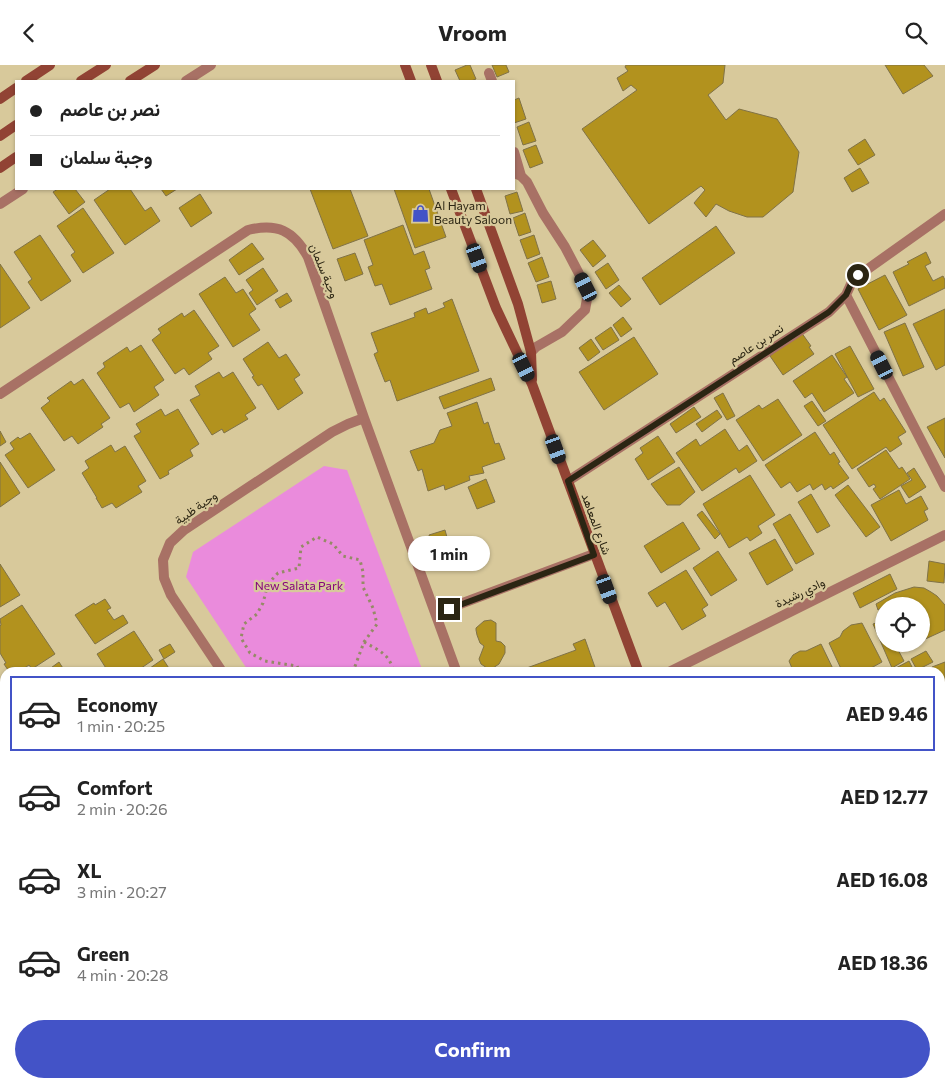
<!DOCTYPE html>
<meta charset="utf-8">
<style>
body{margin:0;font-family:Commissioner,Vazirmatn,sans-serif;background:#f6f6f6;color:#222;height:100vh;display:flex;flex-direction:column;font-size:19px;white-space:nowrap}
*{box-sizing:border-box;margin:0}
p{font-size:16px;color:#767676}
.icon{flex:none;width:28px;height:28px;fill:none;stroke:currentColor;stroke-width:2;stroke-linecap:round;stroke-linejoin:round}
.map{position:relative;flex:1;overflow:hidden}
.side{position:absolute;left:0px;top:602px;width:945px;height:421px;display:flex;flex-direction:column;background:#fff;border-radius:15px 15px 0 0;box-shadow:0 1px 4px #0004}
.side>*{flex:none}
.banner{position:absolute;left:15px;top:15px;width:500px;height:110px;border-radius:0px;box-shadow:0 1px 4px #0004;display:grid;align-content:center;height:110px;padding:0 15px;background:#fff}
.controls{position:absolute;left:875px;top:532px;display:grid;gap:10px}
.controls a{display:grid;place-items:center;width:55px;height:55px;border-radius:50%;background:#fff;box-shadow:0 1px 4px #0004;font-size:25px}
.end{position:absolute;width:22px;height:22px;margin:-11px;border:6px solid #2b2513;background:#fff;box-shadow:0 0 0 2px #fff}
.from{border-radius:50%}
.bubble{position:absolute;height:35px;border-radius:18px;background:#fff;box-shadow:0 1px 4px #0004;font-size:16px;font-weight:700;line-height:35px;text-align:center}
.car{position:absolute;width:15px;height:30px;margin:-15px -8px;border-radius:6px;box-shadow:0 0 4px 1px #0007;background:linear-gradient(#222 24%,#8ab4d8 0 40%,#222 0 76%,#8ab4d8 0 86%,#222 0)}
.banner b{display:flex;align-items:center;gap:18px;height:48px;font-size:19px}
.banner b+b{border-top:1px solid #e0e0e0}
.banner i{width:12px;height:12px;background:#222}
ul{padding:9px 0 0;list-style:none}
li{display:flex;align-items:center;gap:15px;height:75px;margin:0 10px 8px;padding:0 5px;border:2px solid transparent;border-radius:0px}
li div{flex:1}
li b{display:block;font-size:19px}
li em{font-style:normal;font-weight:700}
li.current{border-color:#4353c7}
li>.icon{width:45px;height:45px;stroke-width:1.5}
.cta{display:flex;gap:10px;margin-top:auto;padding:10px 15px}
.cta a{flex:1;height:58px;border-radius:30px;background:#4353c7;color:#fff;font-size:20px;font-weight:700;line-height:58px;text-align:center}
header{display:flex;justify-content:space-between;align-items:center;height:65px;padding:0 15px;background:#fff;font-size:22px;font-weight:700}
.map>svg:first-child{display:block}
.green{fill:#ea8bdc}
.building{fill:#b2921e;stroke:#807247}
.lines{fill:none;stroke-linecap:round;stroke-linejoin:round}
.path{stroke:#958a66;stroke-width:3;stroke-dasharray:2.5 4;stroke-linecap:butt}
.lane{stroke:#a87165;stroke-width:10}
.street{stroke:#a87165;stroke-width:10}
.secondary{stroke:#914334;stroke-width:10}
.route{stroke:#2b2513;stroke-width:6}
.labels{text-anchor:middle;stroke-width:4.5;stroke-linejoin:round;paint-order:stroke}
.poi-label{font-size:12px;fill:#2b2513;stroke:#d8c99b;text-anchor:start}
.street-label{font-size:12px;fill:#2b2513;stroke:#d8c99b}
.park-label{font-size:12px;fill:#86037c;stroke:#d8c99b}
</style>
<header><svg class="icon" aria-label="back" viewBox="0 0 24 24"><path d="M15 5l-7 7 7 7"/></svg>Vroom<svg class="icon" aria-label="search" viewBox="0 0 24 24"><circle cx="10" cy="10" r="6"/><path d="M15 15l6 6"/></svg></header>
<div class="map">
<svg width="945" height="1023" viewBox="0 0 945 1023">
<rect width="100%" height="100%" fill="#d8c99b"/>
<path class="green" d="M324,401L347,405L423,607H249L186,512L193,487Z"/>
<path class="building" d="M467,0H470L476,14L471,16H460L455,5Z
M492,0H506L509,7L497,12Z
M626,0H725L723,18L708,30L726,55L739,44L777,54L799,87L793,127L763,152H747L729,146L716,139L706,152L694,138L705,125L701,121L649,159L582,64L637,25L631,20L623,26L617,13L628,6L625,2Z
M885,0H924L933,11L903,29Z
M519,33L526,54L514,58V35Z
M529,57L536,76L523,80L517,62Z
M865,74L875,90L858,100L848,85Z
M536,80L543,98L530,103L523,85Z
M860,103L869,118L852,127L844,113Z
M58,124H75L85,137L69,149L53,127Z
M110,124H130L145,146L151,142L160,156L125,180L94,135Z
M161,124H177L166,131Z
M310,124H350L368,171L333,184Z
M394,124H429L446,172L415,183Z
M517,127L523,146L510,149L505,131Z
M200,129L212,148L191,162L179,143Z
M83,143L114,188L83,208L71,190L75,187L57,161Z
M525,148L531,167L519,171L513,153Z
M403,160L414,190L424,186L430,203L425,205L432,224L390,240L382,219L375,221L368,202L373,200L364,175Z
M716,161L735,188L660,240L642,213Z
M40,170L71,216L41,236L28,217L32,214L14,187Z
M534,170L540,189L527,194L520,175Z
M593,175L606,191L593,202L580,185Z
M252,178L264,194L239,210L229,195Z
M926,187L931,198L925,201L933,216L943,211L945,215V223L909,241L893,207L909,199L907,197Z
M355,188L363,209L345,216L337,194Z
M542,192L549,212L536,217L528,198Z
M608,198L619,215L606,224L595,207Z
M0,199L30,243L0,263Z
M263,203L278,226L257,240L249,228L253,225L246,215Z
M885,210L907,250L879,265L858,224Z
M225,212L236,228L243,224L256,244L249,249L260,265L233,282L199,229Z
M551,216L556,234L542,238L537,220Z
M619,220L631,234L621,242L609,228Z
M287,228L292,236L280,243L275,235Z
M452,234L479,306L397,336L390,315L385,317L374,289L378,287L371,268L415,252L414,248L426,243L428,249L445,242L443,238Z
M945,244V300L936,305L913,259Z
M194,245L219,281L208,288L212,294L189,310L184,303L175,309L152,275L161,268L158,264L182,248L184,252Z
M623,252L632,264L621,272L613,260Z
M905,258L924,302L903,311L884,267Z
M611,262L619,275L603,285L595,273Z
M801,267L811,281L809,282L814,289L783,310L770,291Z
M634,272L658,309L604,345L579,307Z
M591,274L600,287L588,296L579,283Z
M268,277L279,293L286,289L300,310L294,314L303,328L278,345L262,319L258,321L252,312L254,311L243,294Z
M141,280L164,315L154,322L159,330L134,347L129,338L120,343L97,308L105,302L103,298L127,282L130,287Z
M850,281L874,324L858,332L835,289Z
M832,290L847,312L844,314L854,328L824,347L812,328L805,333L793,316Z
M219,307L223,313L233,307L256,343L245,350L248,354L224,368L222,364L212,370L190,335L200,330L195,321Z
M491,313L495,325L444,344L439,332Z
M83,314L110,353L101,359L103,362L78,379L72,371L64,376L41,343L50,336L47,333L71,316L74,320Z
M874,327L880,336L884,333L906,367L898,372L902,379L890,387L886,382L852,404L823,360Z
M723,328L735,351L727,355L714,333Z
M778,334L802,370L763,396L736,355L759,340L762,344Z
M812,336L826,356L818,361L804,341Z
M477,337L484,359L488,357L495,379L499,378L505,394L482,402L484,408L469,411L470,415L445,425L444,420L428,426L422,404L418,406L410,386L434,378L440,365L452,361L447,348Z
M694,342L701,352L676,368L670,359Z
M161,344L165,351L178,344L199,379L190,385L193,391L168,406L169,409L160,414L134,371L141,367L136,359Z
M717,345L722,352L702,367L696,359Z
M945,353V393L927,362Z
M725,364L739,386L747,380L757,396L739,408L736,403L702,426L676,388L696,374L700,381Z
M0,366L6,377L0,381Z
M815,367L830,390L834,387L840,397L838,398L849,413L833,424L831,421L825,425L822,419L813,425L810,419L797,427L790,417L781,423L765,400Z
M30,368L55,405L28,423L5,390L14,384L10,378L18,372L20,374Z
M658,371L675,397L648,415L635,394L643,388L640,383Z
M111,380L115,387L125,381L146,416L138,421L142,427L116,443L112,438L102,443L96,433H97L82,408L89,403L85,396Z
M886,385L899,404L902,402L910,414L880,434L873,424L876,422L874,419L869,422L857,404Z
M0,397L20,428L0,442Z
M679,402L695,427L680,440H667L651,419Z
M914,403L926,422L909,433L901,421L912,415L907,408Z
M750,410L775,450L758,461L762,468L750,476L747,472L729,483L703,439Z
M486,414L495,437L477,444L468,422Z
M848,420L880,462L866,472L835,430Z
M899,425L906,439L921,431L928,444L924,446L928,455L891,476L871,440Z
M811,429L830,461L817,468L798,437Z
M702,446L720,469L715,474L697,450Z
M790,449L814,489L796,499L773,459Z
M683,457L700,484L661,508L644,481Z
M445,465L453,494L437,499L429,470Z
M775,474L793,505L767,520L749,488Z
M718,486L737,515L711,531L693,503Z
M929,496L945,499L944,518L927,516Z
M0,499L20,530L0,542Z
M686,505L708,540L702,544L706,551L682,565L665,537L657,542L648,528Z
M890,509L897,524L860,543L853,528Z
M914,522L924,523L931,527L937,531L945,540V565L921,576V541H884L878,545L876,539L895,528Z
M105,534L111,543L107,545L114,555L123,550L128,558L95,579L75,550L94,538L95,540Z
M22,540L55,589L32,604L29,600L17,608L13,602L8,605L4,599L6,598L0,588V561L1,560L0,554Z
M491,555L496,558V576L501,577L505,581V588L499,599L493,603H487L481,599L479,594L484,581L480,578L477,570L476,565V563L484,556Z
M884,555V579H895L904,596L892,603L873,559Z
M862,558L882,597L862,608H843L829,578L840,572L843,566L851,560Z
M134,566L153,595L134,608H109L97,589Z
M585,574L597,608H525L524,604L576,585L573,579Z
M170,579L175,587L164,594L159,585Z
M821,579L835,608H794L789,596L793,590L800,586H806Z
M926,586L933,597L917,605L911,594Z
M163,594L172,608H143Z
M909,596L915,608H895L894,604Z
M59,597L66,608H44Z
M945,597V653L940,654V608H934L932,602Z
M5,767V793L0,796V770Z
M5,797V823L0,826V800Z
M5,833V855L0,847V836Z
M0,882L5,889V896L0,900Z
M5,900V927L0,930V904Z
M5,936V962L0,965V939Z
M32,1019H71L64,1023H35Z
M138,1019H171L174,1022L131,1023Z
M283,1019H304L305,1020L300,1023H286Z
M334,1019H365L368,1023H325Z
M396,1019H462L463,1020L453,1023H443V1022L438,1023H397Z
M496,1019H509L510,1023H494L493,1020Z
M518,1019H544L532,1023H519Z
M734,1019H737L738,1023H717L722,1021L723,1023Z
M839,1019H890L892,1023H841Z"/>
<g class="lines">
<path class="path" d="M261,518L268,519L278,508L299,503L301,482L317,472L333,479L343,491L360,495L363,507V522L373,543L377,559L364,577L354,604
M268,519L263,538L257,549L244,559L241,573L250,588L265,596L297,601L300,608
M364,577C378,585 392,590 393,608"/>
<path class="lane" d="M489,8L492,16
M514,87L521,111
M514,108L521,111L527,117L543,148L565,182L586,222L587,234L585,245L562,267L536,282L531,287
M480,1019L481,1023"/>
<path class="street" d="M186,16L211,0
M0,139L23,124
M846,230L945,422
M0,329L248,165C277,158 293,165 308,192L364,353L457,608
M568,416L829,247L846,230L851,219L858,211L945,149
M436,548L594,489
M223,608L171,530L164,513L163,495L170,478L184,465L332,367L348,359L364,353
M667,608L945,470
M0,662L5,669
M940,714L945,712
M237,1019L239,1023
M608,1019L609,1023
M939,1019L941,1023"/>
<path class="secondary" d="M405,0L411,16
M431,0L437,16
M26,16L50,0
M81,16L106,0
M130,16L155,0
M0,34L16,23
M0,71L16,60
M0,103L16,92
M451,124L496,243L532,319L639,608
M476,124L518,239L531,287L532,315
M786,1019L787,1023"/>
</g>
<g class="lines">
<path class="route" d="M449,544L594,490L568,416L829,247L846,230L851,219L858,210"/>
</g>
<defs>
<symbol id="shop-bare" viewBox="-9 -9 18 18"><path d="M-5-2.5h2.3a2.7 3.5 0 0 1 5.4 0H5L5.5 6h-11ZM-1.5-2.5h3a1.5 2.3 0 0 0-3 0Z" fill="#4353c7" stroke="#d8c99b" stroke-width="2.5" paint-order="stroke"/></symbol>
</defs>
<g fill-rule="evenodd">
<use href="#shop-bare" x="408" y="136" width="25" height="25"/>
</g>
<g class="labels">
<g class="poi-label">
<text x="434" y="145">Al Hayam<tspan x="434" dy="14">Beauty Saloon</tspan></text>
</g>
<g class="street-label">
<text transform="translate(324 206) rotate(68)" y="4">وجبة سلمان</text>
<text transform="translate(756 279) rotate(-33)" y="4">نصر بن عاصم</text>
<text transform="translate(196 443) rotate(-35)" y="4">وجبة ظبية</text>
<text transform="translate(596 459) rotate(70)" y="4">شارع المعاهد</text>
<text transform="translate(800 528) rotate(-26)" y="4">وادي رشيدة</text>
</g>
<g class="park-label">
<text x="299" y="525">New Salata Park</text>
</g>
</g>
</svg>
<div class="controls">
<a><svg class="icon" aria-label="locate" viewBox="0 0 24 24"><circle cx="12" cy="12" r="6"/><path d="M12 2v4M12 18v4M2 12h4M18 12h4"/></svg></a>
</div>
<i class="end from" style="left:858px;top:210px"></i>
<i class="end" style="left:449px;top:544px"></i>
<div class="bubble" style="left:408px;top:471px;width:82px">1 min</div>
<i class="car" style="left:477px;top:193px;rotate:160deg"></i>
<i class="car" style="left:586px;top:222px;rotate:333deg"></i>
<i class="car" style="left:882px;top:300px;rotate:333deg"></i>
<i class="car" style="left:524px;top:302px;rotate:154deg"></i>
<i class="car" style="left:556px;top:384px;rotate:160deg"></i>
<i class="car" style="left:607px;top:524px;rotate:160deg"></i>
<div class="banner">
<b><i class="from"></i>نصر بن عاصم</b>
<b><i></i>وجبة سلمان</b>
</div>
<section class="side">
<ul>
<li class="current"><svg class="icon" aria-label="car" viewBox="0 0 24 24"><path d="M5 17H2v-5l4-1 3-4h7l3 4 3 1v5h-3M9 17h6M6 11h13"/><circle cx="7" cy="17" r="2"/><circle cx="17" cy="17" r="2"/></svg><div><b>Economy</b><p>1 min · 20:25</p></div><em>AED 9.46</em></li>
<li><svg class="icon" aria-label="car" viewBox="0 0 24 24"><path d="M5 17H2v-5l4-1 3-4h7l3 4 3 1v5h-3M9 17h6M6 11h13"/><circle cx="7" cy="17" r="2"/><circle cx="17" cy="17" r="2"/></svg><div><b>Comfort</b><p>2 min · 20:26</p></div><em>AED 12.77</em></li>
<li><svg class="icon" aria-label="car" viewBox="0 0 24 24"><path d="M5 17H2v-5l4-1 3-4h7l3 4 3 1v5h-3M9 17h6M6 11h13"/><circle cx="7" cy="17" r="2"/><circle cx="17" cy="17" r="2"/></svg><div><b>XL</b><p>3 min · 20:27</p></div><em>AED 16.08</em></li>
<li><svg class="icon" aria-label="car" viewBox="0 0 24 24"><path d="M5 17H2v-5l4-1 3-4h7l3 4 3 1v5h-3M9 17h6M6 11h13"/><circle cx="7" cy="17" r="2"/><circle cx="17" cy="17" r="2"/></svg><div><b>Green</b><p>4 min · 20:28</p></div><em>AED 18.36</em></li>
</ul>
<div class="cta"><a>Confirm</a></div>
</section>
</div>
